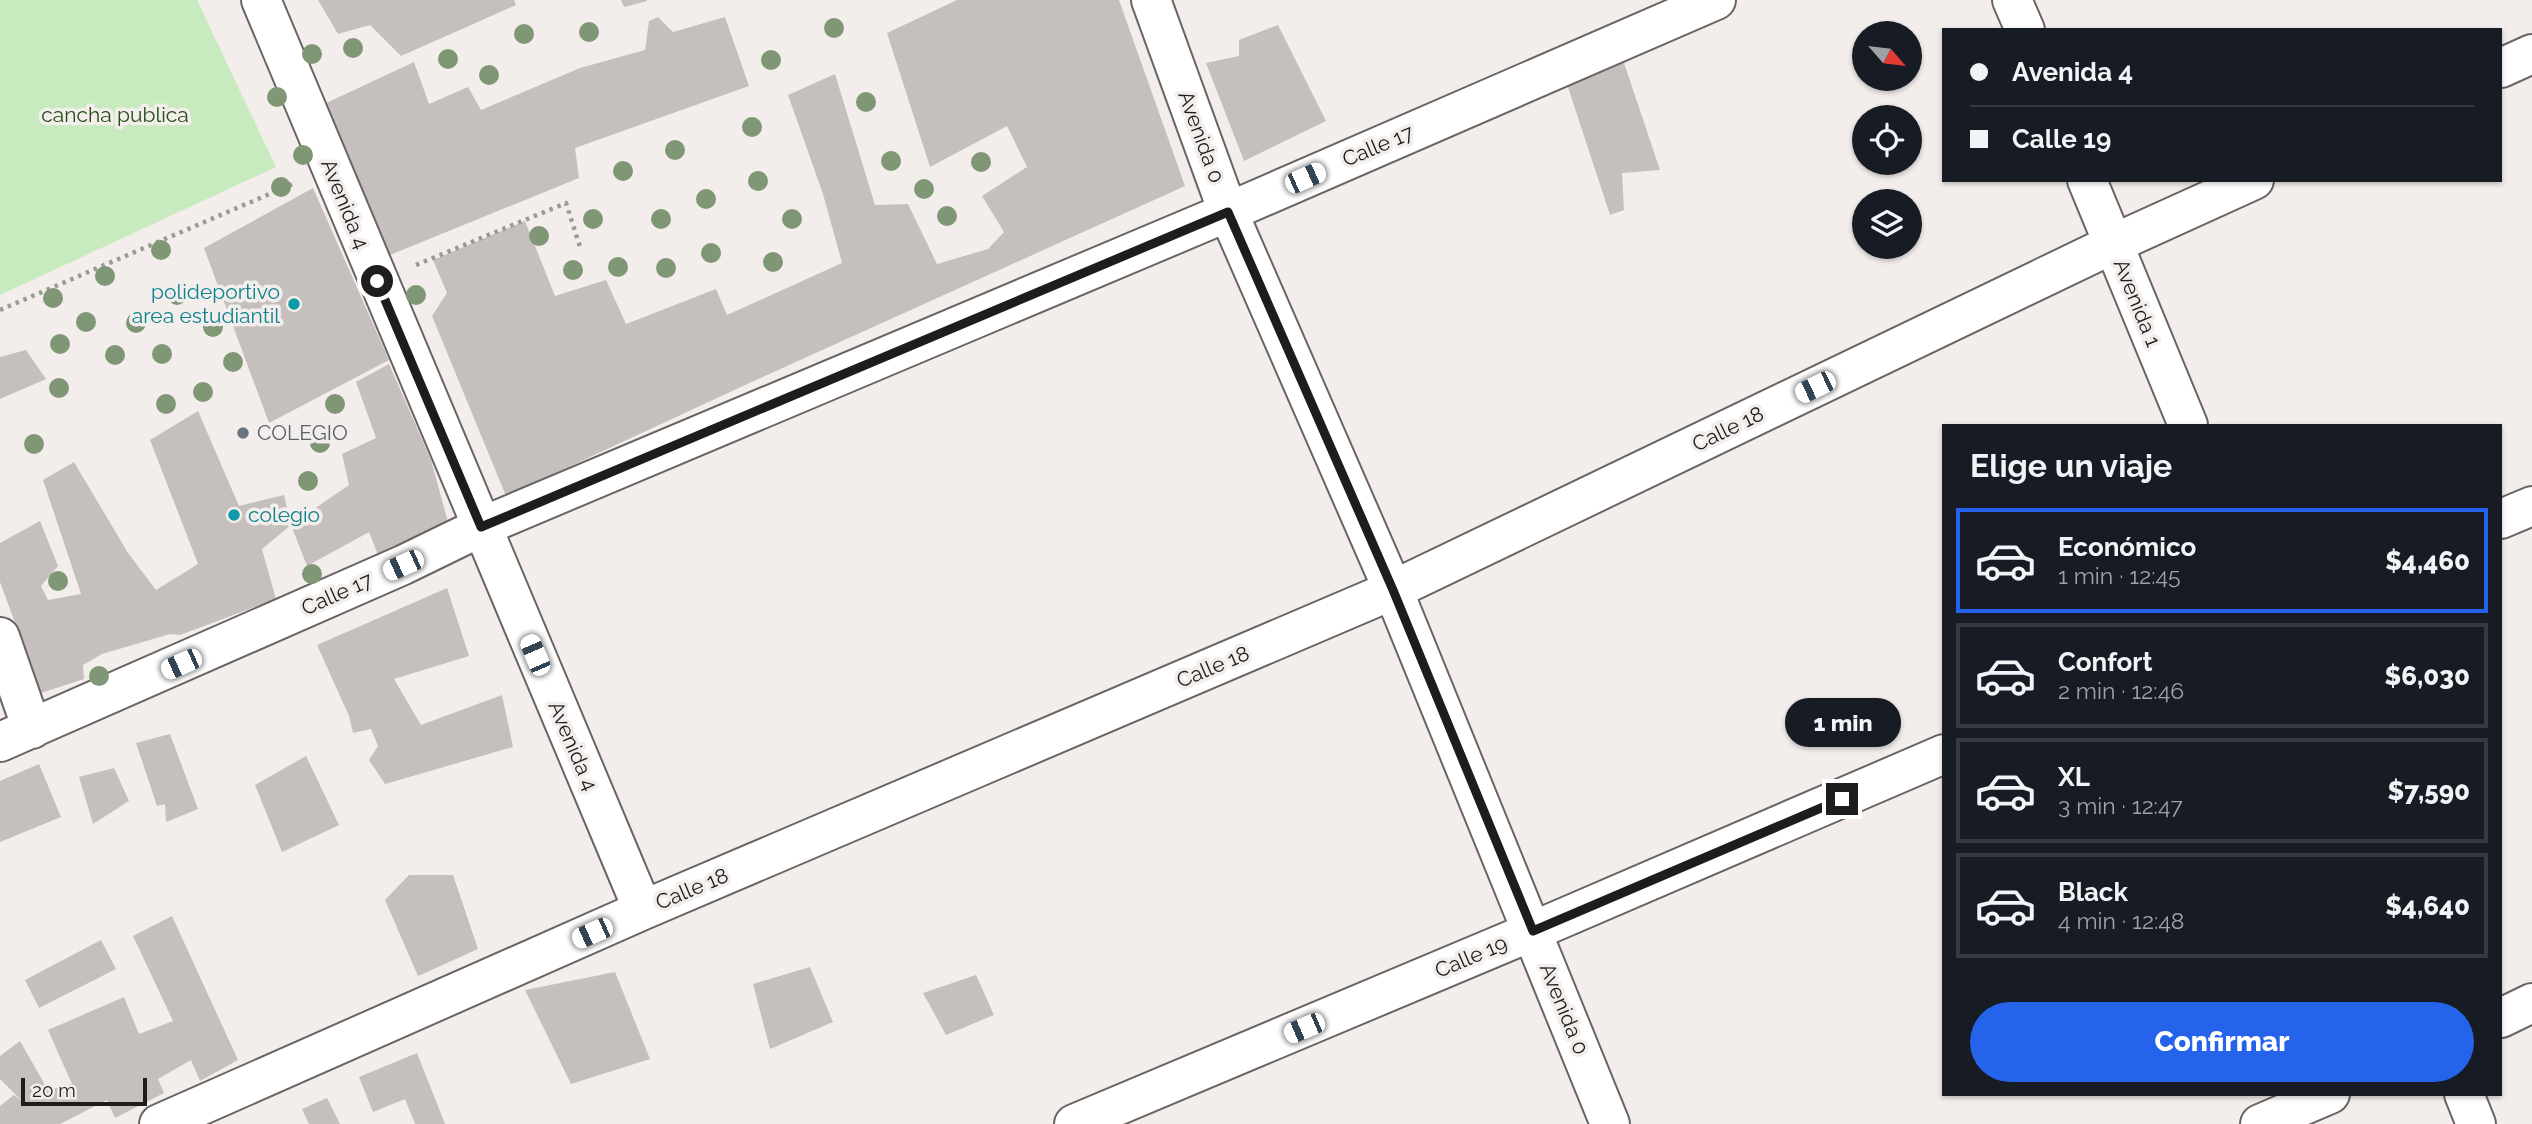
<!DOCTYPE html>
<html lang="es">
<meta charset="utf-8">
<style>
body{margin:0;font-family:Raleway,sans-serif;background:#242831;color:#f1f3f6;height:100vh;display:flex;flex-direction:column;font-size:26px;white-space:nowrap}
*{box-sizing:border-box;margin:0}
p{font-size:23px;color:#9ea1a6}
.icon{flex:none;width:38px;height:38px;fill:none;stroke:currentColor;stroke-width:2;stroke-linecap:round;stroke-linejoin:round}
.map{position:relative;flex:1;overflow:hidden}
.sheet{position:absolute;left:1942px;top:424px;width:560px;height:672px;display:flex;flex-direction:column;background:#171b24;border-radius:0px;box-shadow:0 2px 5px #0004}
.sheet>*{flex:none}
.banner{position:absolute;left:1942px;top:28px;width:560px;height:154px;border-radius:0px;box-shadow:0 2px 5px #0004;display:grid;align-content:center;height:154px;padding:0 28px;background:#171b24}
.needle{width:46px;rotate:118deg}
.controls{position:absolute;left:1852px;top:21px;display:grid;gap:14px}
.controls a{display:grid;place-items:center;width:70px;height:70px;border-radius:50%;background:#171b24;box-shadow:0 2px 5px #0004;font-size:35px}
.scale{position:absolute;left:21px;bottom:18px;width:126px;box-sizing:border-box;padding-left:7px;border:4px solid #1f1d1c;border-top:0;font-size:19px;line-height:24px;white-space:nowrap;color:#1f1d1c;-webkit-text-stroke:5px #f3eeeb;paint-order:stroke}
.end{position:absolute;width:32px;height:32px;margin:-16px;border:9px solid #1f1d1c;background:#fff;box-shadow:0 0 0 4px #fff}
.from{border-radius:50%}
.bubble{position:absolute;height:49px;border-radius:24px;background:#171b24;box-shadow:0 2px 5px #0004;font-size:23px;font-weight:800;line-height:49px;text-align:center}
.car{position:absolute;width:21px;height:42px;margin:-21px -10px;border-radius:9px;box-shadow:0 0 5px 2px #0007;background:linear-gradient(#fff 24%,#345 0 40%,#fff 0 76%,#345 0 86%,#fff 0)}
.banner b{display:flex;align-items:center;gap:24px;height:66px;font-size:26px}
.banner b+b{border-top:2px solid #363941}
.banner i{width:18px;height:18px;background:#f1f3f6}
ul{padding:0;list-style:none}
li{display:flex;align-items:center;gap:21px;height:105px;margin:0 14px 10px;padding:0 14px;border:4px solid #363941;border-radius:0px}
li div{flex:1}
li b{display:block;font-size:26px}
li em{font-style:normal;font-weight:800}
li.current{border-color:#2563eb}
li>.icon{width:63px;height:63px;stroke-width:1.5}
h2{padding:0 28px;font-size:32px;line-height:84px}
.cta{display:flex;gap:14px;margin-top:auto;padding:14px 28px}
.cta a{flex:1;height:80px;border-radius:42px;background:#2563eb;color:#fff;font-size:28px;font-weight:800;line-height:80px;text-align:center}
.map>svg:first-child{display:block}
.green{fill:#c7eabf}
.building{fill:#c5c0bd}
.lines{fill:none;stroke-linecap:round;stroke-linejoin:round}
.minor-casing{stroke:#6a6563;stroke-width:42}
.tertiary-casing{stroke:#6a6563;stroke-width:42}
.path{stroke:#9c9996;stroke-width:4.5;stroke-dasharray:3.5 5;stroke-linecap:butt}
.minor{stroke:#fff;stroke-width:38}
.tertiary{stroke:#fff;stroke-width:38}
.tree{fill:#809776}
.route{stroke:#1f1d1c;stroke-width:9}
.culture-dot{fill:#0f9aa8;stroke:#f3eeeb;stroke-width:2.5}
.worship-dot{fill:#6b7280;stroke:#f3eeeb;stroke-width:2.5}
.labels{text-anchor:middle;stroke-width:7;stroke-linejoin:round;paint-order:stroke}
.park-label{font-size:21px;fill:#225016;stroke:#f3eeeb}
.street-label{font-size:21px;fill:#1f1d1c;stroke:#f3eeeb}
.culture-label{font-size:21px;fill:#0d838f;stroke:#f3eeeb;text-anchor:end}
.worship-label{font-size:21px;fill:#5b616d;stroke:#f3eeeb;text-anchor:start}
</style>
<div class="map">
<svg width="2532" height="1124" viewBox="0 0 2532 1124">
<rect width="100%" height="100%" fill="#f3eeeb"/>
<path class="green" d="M0,0H197L276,167L0,295Z"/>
<path class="building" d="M318,0H514L516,5L401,56L370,25L338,34Z
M621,0H647V1L624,7Z
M957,0H1119L1185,186L756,380L506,496L432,316L447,293L433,260L525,221L555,296L606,280L626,324L716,289L727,315L842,263L823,194L788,95L835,74L875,205L908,204L937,264L988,249L1004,232L982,196L1027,167L1007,126L930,167L887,33Z
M658,17L673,32L725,17L749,86L575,148L579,178L390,255L345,170L322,105L414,62L429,104L468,87L481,110L580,68L645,50L649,21Z
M1278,25L1326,121L1244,161L1206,63L1239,56V40Z
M1620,51L1660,170L1622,173L1624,210L1610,215L1563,72Z
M313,188L389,360L269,423L204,248Z
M26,350L46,379L0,399V357Z
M389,364L431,460L448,522L380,560L369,532L307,566L291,525L349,485L342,454L376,438L356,382Z
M198,411L239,506L284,495L291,525L262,549L276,599L180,635L170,634L102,654L83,665L84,679L41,693L0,582V543L40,521L58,566L41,586L48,600L81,594L43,480L74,462L128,553L156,590L198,564L150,440Z
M447,588L469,656L394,679L421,725L502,695L513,747L385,784L369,760L378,746L371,729L353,733L349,716L317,645Z
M170,734L198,809L166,822L165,804L157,806L136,743Z
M306,756L339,825L282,852L255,785Z
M39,764L61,817L0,842V781Z
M114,768L129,801L93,824L79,777Z
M409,875H453L478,949L418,976L385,900Z
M172,916L238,1060L200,1081L191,1060L158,1079L164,1093L115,1118L107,1100L60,1124H0V1106L14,1095L22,1101L0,1079V1056L20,1041L48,1090L72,1084L48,1030L124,997L139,1034L173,1021L133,936Z
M101,940L116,969L39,1008L25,980Z
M810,967L833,1022L770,1049L753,984Z
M615,972L650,1059L571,1084L525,990Z
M976,975L994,1015L946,1035L923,993Z
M417,1053L445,1124H415L405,1099L373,1112L359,1077Z
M327,1098L340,1124H309L302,1109Z"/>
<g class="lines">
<defs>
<path id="minor" d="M261,0L643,910
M1151,0L1228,212L1393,590L1610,1124
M2501,68L2532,54
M2501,519L2532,506
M0,637L32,729
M0,742L403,565L481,527L1228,212L1716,0
M2501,1018L2532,1003
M159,1124L643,910L1393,590L2113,244L2254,180
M1074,1124L1533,931L1944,754
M2260,1124L2330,1094"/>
<path id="tertiary" d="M2012,0L2025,30
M2087,180L2188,425
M2464,1094L2476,1124"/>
</defs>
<use href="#minor" class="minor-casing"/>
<use href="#tertiary" class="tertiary-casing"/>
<path class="path" d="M416,265L566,203L581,250
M0,310L295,183"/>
<use href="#minor" class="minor"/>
<use href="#tertiary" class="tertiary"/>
</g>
<g class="tree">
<circle cx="834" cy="28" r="10"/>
<circle cx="589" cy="32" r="10"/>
<circle cx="524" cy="34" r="10"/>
<circle cx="353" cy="48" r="10"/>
<circle cx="312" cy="54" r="10"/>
<circle cx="448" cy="59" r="10"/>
<circle cx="771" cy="60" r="10"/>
<circle cx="489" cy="75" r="10"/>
<circle cx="277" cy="97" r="10"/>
<circle cx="866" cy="102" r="10"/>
<circle cx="752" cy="127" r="10"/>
<circle cx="675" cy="150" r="10"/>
<circle cx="303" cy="155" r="10"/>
<circle cx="891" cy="161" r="10"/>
<circle cx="981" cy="162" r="10"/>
<circle cx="623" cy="171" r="10"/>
<circle cx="758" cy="181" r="10"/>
<circle cx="281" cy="187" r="10"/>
<circle cx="924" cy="189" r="10"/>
<circle cx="706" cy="199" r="10"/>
<circle cx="947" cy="216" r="10"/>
<circle cx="593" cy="219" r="10"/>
<circle cx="661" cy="219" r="10"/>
<circle cx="792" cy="219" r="10"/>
<circle cx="539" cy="236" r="10"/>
<circle cx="161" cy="250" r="10"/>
<circle cx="711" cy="253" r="10"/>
<circle cx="773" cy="262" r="10"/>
<circle cx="618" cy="267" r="10"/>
<circle cx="666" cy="268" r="10"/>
<circle cx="573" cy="270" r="10"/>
<circle cx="105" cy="276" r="10"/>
<circle cx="177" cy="295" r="10"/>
<circle cx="416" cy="295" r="10"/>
<circle cx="53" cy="298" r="10"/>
<circle cx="86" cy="322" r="10"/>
<circle cx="136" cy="323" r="10"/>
<circle cx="213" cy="327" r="10"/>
<circle cx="60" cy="344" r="10"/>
<circle cx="162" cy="354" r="10"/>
<circle cx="115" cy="355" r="10"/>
<circle cx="233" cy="362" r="10"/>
<circle cx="59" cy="388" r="10"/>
<circle cx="203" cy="392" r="10"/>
<circle cx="166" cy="404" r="10"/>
<circle cx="335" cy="404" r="10"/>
<circle cx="320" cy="443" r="10"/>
<circle cx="34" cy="444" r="10"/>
<circle cx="308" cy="481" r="10"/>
<circle cx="312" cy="574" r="10"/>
<circle cx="58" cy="581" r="10"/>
<circle cx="99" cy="676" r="10"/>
</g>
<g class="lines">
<path class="route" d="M377,281L481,527L1228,212L1393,590L1533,931L1842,799"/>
</g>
<g class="culture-dot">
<circle cx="294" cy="304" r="7"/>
<circle cx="234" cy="515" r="7"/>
</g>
<circle class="worship-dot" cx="243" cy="433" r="7"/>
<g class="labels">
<g class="park-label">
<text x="115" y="122">cancha publica</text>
</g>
<g class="street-label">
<text transform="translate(1201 137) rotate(70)" y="7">Avenida 0</text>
<text transform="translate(1378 146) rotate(-23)" y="7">Calle 17</text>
<text transform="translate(345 204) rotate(68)" y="7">Avenida 4</text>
<text transform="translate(2137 303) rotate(68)" y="7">Avenida 1</text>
<text transform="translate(1728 429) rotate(-26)" y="7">Calle 18</text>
<text transform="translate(337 594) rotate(-24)" y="7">Calle 17</text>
<text transform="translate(1213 667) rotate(-23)" y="7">Calle 18</text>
<text transform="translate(573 746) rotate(67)" y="7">Avenida 4</text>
<text transform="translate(692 889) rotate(-23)" y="7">Calle 18</text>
<text transform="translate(1471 957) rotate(-23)" y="7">Calle 19</text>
<text transform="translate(1564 1009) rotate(68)" y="7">Avenida 0</text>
</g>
<g class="culture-label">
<text x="280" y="299">polideportivo<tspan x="280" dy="24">area estudiantil</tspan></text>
<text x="248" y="522" text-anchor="start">colegio</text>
</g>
<g class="worship-label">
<text x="257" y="440">COLEGIO</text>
</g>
</g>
</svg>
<div class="controls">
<a><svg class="needle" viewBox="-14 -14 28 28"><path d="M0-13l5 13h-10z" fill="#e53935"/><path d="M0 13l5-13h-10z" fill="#9ea1a6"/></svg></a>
<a><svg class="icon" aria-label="locate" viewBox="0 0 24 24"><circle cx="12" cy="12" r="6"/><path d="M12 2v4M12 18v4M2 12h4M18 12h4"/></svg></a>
<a><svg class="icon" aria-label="layers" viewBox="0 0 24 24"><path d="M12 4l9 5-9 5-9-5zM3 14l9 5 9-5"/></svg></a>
</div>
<div class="scale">20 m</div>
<i class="end from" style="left:377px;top:281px"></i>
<i class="end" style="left:1842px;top:799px"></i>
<div class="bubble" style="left:1785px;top:698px;width:116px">1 min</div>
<i class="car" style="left:1305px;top:178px;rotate:66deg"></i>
<i class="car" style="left:1815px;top:387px;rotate:244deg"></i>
<i class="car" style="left:403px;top:565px;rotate:246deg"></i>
<i class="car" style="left:535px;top:655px;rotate:337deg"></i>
<i class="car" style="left:181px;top:664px;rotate:246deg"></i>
<i class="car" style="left:592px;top:933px;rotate:246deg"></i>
<i class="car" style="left:1304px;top:1028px;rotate:247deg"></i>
<div class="banner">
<b><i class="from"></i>Avenida 4</b>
<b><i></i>Calle 19</b>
</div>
<section class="sheet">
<h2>Elige un viaje</h2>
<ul>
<li class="current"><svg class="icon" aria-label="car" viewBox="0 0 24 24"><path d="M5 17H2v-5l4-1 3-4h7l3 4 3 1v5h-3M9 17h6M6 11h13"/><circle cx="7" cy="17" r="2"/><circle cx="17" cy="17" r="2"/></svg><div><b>Económico</b><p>1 min · 12:45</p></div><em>$4,460</em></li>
<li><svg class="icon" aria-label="car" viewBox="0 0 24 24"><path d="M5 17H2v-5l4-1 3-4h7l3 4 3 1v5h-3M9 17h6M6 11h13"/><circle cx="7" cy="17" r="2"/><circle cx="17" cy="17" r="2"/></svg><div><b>Confort</b><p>2 min · 12:46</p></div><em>$6,030</em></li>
<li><svg class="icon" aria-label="car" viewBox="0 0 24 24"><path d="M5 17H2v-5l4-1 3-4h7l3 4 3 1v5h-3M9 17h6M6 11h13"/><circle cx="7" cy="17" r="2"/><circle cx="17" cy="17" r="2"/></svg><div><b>XL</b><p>3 min · 12:47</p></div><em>$7,590</em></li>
<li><svg class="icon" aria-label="car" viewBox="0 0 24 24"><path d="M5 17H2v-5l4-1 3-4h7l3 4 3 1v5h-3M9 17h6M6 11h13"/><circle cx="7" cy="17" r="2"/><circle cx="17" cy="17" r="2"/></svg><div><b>Black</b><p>4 min · 12:48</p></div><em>$4,640</em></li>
</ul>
<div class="cta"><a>Confirmar</a></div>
</section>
</div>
